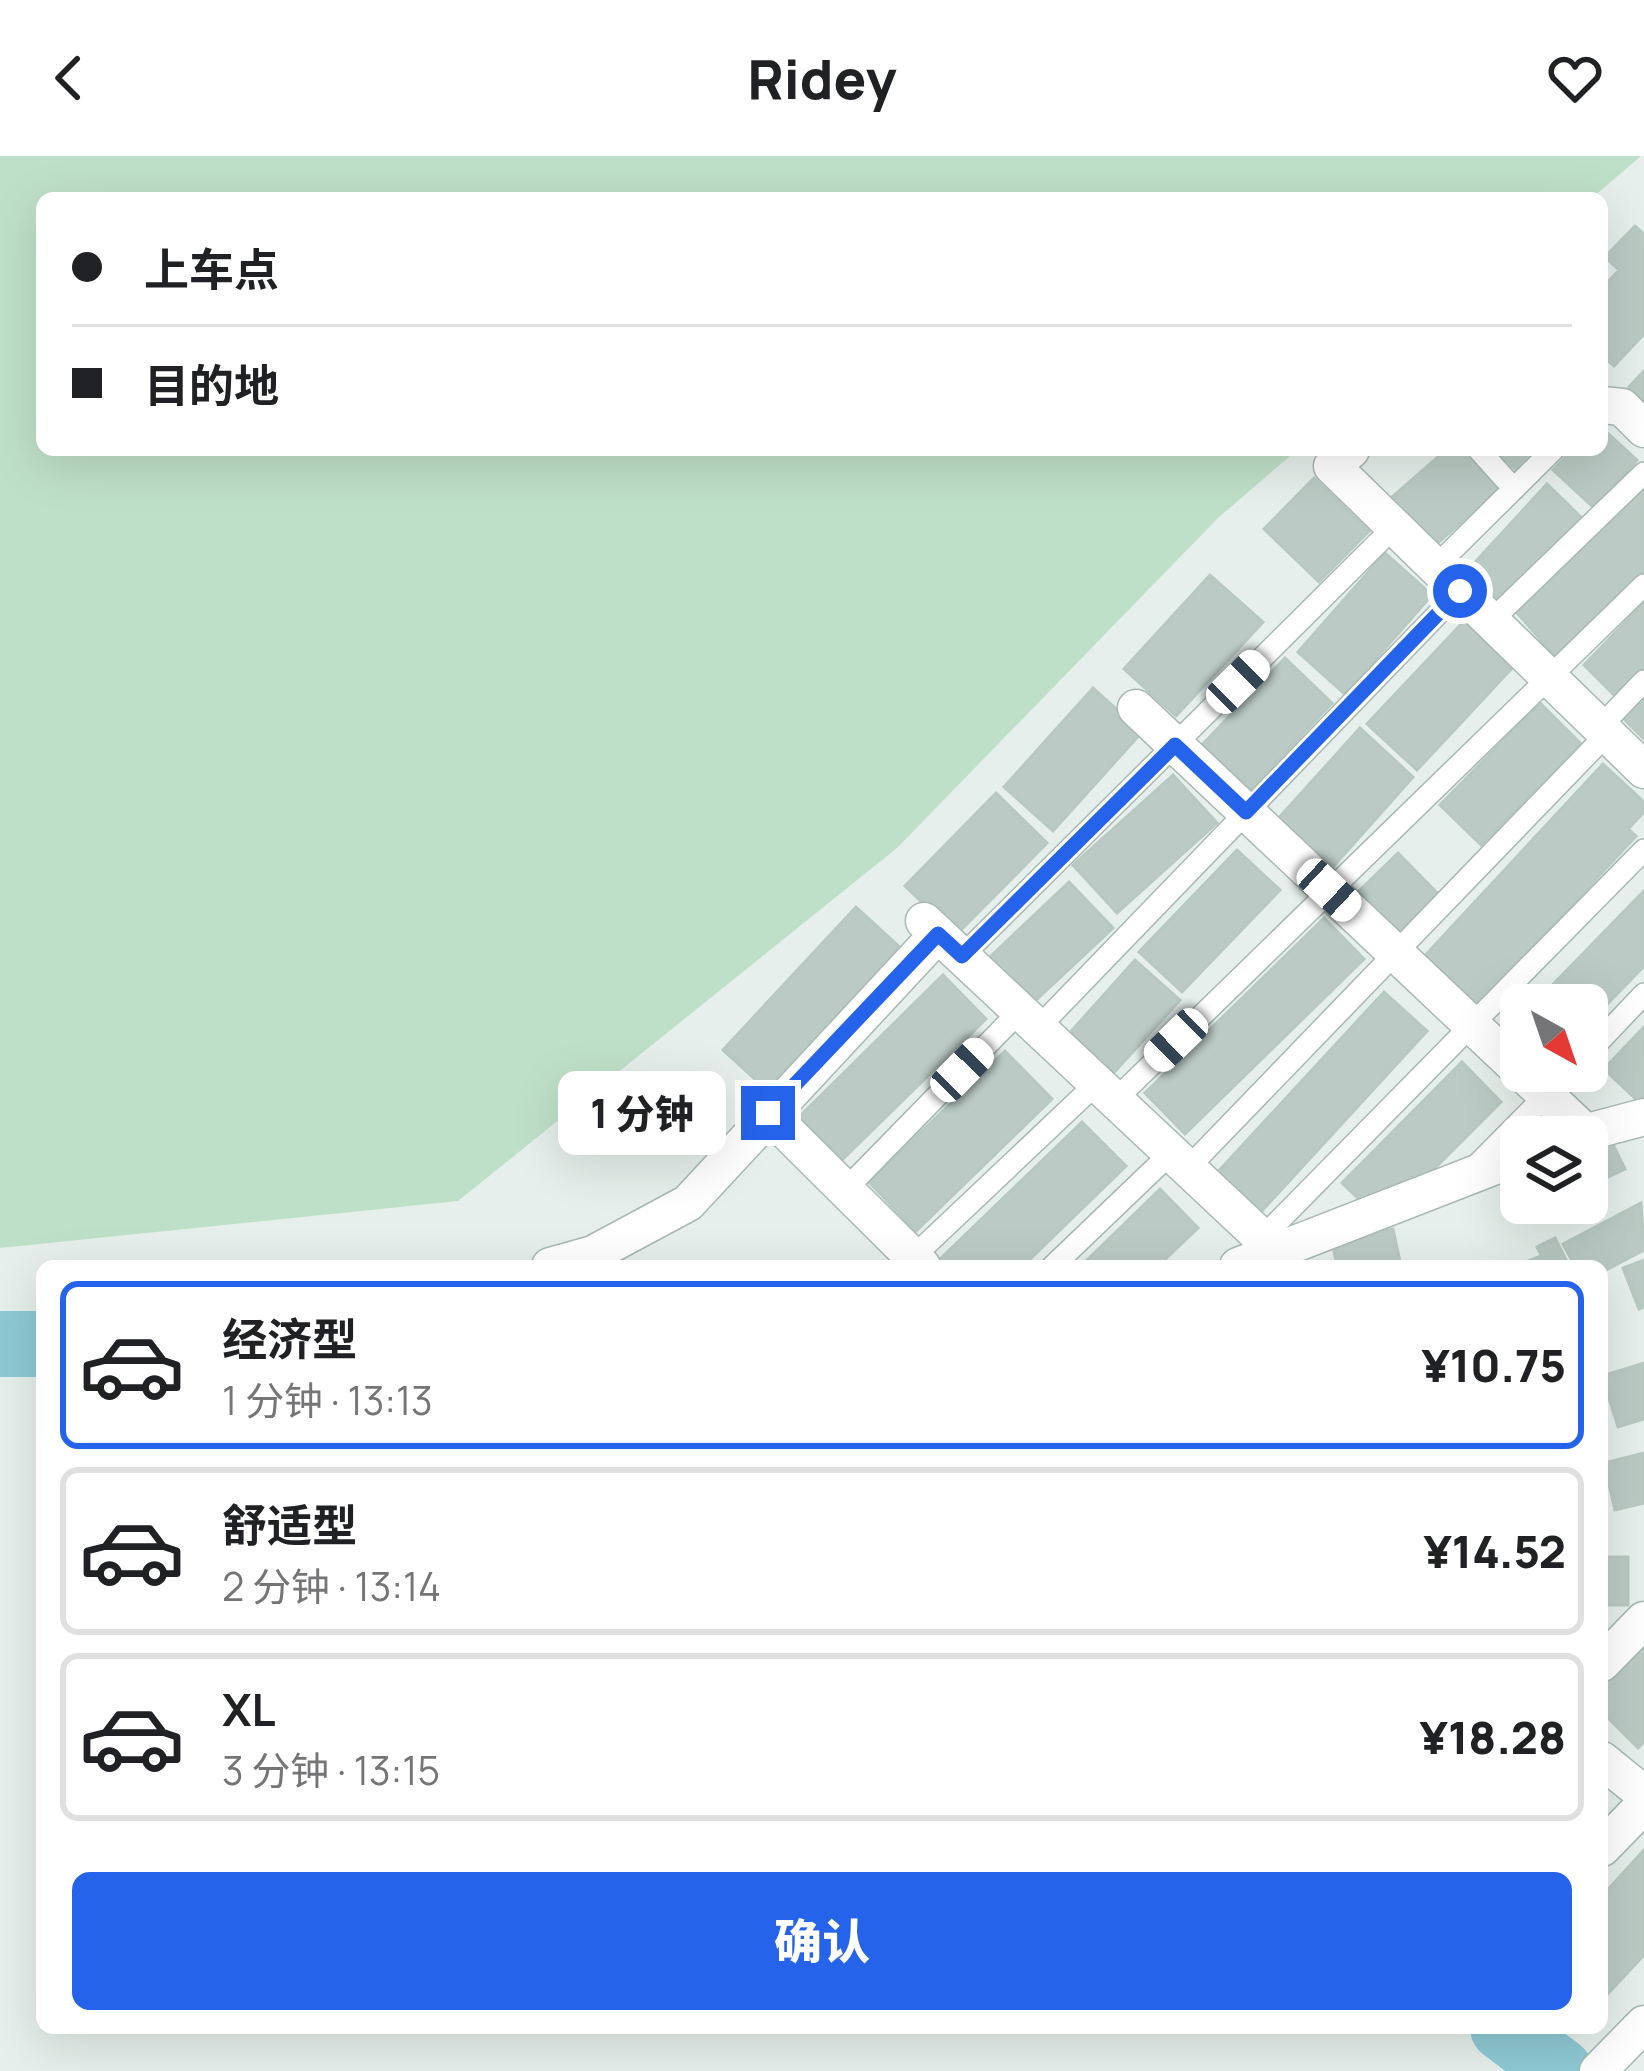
<!DOCTYPE html>
<html lang="zh">
<meta charset="utf-8">
<style>
body{margin:0;font-family:Manrope,"Noto Sans SC",sans-serif;background:#f2f2f2;color:#202124;height:100vh;display:flex;flex-direction:column;font-size:45px;white-space:nowrap}
*{box-sizing:border-box;margin:0}
p{font-size:39px;color:#757577}
.icon{flex:none;width:66px;height:66px;fill:none;stroke:currentColor;stroke-width:2;stroke-linecap:round;stroke-linejoin:round}
.map{position:relative;flex:1;overflow:hidden}
.panel{position:absolute;left:36px;top:1104px;width:1572px;height:774px;display:flex;flex-direction:column;background:#fff;border-radius:18px;box-shadow:0 12px 48px #0002}
.panel>*{flex:none}
.hud{position:absolute;left:36px;top:36px;width:1572px;height:264px;border-radius:18px;box-shadow:0 12px 48px #0002;display:grid;align-content:center;height:264px;padding:0 36px;background:#fff}
.needle{width:78px;rotate:140deg}
.buttons{position:absolute;left:1500px;top:828px;display:grid;gap:24px}
.buttons a{display:grid;place-items:center;width:108px;height:108px;border-radius:18px;background:#fff;box-shadow:0 12px 48px #0002;font-size:60px}
.end{position:absolute;width:54px;height:54px;margin:-27px;border:15px solid #2563eb;background:#fff;box-shadow:0 0 0 6px #fff}
.from{border-radius:50%}
.bubble{position:absolute;height:84px;border-radius:18px;background:#fff;box-shadow:0 12px 48px #0002;font-size:39px;font-weight:800;line-height:84px;text-align:center}
.car{position:absolute;width:36px;height:72px;margin:-36px -18px;border-radius:15px;box-shadow:0 0 9px 3px #0007;background:linear-gradient(#fff 24%,#345 0 40%,#fff 0 76%,#345 0 86%,#fff 0)}
.hud b{display:flex;align-items:center;gap:42px;height:114px;font-size:45px}
.hud b+b{border-top:3px solid #e0e0e0}
.hud i{width:30px;height:30px;background:#202124}
ul{padding:21px 0 0;list-style:none}
li{display:flex;align-items:center;gap:36px;height:168px;margin:0 24px 18px;padding:0 12px;border:6px solid #e0e0e0;border-radius:18px}
li div{flex:1}
li b{display:block;font-size:45px}
li em{font-style:normal;font-weight:800}
li.on{border-color:#2563eb}
li>.icon{width:108px;height:108px;stroke-width:1.5}
.button{display:flex;gap:24px;margin-top:auto;padding:24px 36px}
.button a{flex:1;height:138px;border-radius:18px;background:#2563eb;color:#fff;font-size:48px;font-weight:800;line-height:138px;text-align:center}
header{display:flex;justify-content:space-between;align-items:center;height:156px;padding:0 36px;background:#fff;font-size:54px;font-weight:800}
.map>svg:first-child{display:block}
.green{fill:#bfe0c8}
.lines{fill:none;stroke-linecap:round;stroke-linejoin:round}
.river{stroke:#8ec9d4;stroke-width:66}
.building{fill:#bbcac4;stroke:#b8c9c2;stroke-width:3}
.lane-casing{stroke:#a8b8b2;stroke-width:24}
.street-casing{stroke:#a8b8b2;stroke-width:39}
.secondary-casing{stroke:#a4bbb3;stroke-width:39}
.lane{stroke:#fff;stroke-width:21}
.street{stroke:#fff;stroke-width:36}
.secondary{stroke:#fff;stroke-width:36}
.route{stroke:#2563eb;stroke-width:15}
</style>
<header><svg class="icon" aria-label="back" viewBox="0 0 24 24"><path d="M15 5l-7 7 7 7"/></svg>Ridey<svg class="icon" aria-label="heart" viewBox="0 0 24 24"><path d="M12 20l-8-8c-3-5 5-10 8-4 3-6 11-1 8 4z"/></svg></header>
<div class="map">
<svg width="1644" height="1915" viewBox="0 0 1644 1915">
<rect width="100%" height="100%" fill="#e6efeb"/>
<path class="green" d="M0,0H1641L1592,42H42V294H1297L1218,362L897,692L458,1045L0,1092Z"/>
<g class="lines">
<path class="river" d="M0,1188H42
M1503,1872L1560,1915"/>
</g>
<path class="building" d="M1635,70L1644,78V178L1614,210L1602,199V132L1619,114L1605,101Z
M1644,215V245L1629,231Z
M1602,272L1637,304L1594,352L1553,314L1572,294H1602Z
M1446,294H1469L1501,332L1433,391L1391,342Z
M1495,294H1533L1515,313Z
M1314,322L1369,375L1319,426L1264,373Z
M1547,328L1584,364L1504,448L1468,414Z
M1643,333L1644,421L1556,501L1512,451Z
M1385,397L1432,439L1345,538L1298,496Z
M1210,419L1263,466L1176,560L1124,513Z
M1644,447V515L1617,542L1584,509Z
M1464,465L1513,511L1417,614L1367,568Z
M1285,502L1332,547L1250,634L1202,589Z
M1093,532L1142,576L1053,675L1004,631Z
M1644,541V583L1623,562Z
M1540,547L1581,588L1481,689L1440,649Z
M1360,572L1413,621L1331,713L1277,664Z
M1603,608L1644,646V656L1628,673L1636,680L1473,855L1420,805Z
M1173,619L1217,667L1117,757L1073,709Z
M996,637L1047,687L956,779L905,730Z
M1237,694L1280,734L1182,836L1139,796Z
M1398,697L1445,745L1402,787L1355,739Z
M1069,726L1113,772L1033,847L990,801Z
M1644,735V810L1587,869V849H1533Z
M856,751L904,795L771,938L723,894Z
M1324,762L1364,803L1185,978L1145,937Z
M1135,804L1180,844L1110,921L1066,881Z
M943,819L986,863L842,1004L799,961Z
M1384,836L1427,875L1259,1058L1216,1018Z
M1521,862V903L1500,883Z
M1644,871V951L1604,913Z
M1005,895L1052,943L916,1075L869,1026Z
M1462,906L1501,946L1421,1026L1365,1049L1342,1027Z
M1082,966L1126,1010L1023,1110H939L936,1107Z
M1607,976L1625,1013L1587,1031V986Z
M1160,1033L1198,1072L1158,1110H1081Z
M1641,1047L1644,1094L1602,1116V1110H1575L1563,1088Z
M1393,1073L1401,1110H1337L1332,1086Z
M1555,1082L1569,1110H1547L1537,1091Z
M1541,1100L1545,1110H1515Z
M1644,1104V1151L1639,1153L1623,1112Z
M1644,1207V1263L1618,1271L1602,1220Z
M1644,1297V1347L1615,1354L1604,1307Z
M1602,1401H1628V1449H1602Z
M1644,1484V1586L1638,1592L1602,1556V1526Z
M1644,1694V1799L1602,1844V1740Z"/>
<g class="lines">
<defs>
<path id="lane" d="M1479,294L1514,333
M1435,411L1553,294
M1491,465L1644,317
M1600,571L1644,525
M962,800L1394,371
M1038,872L1460,435
M1587,898L1644,838
M1115,944L1644,429
M1478,1008L1570,915
M1188,1012L1607,578
M845,1034L1020,855
M1256,1088L1644,694
M913,1101L1097,927
M1053,1110L1171,997"/>
<path id="street" d="M1602,249L1622,251L1644,273
M1351,294L1332,310L1644,614
M1136,552L1584,975
M924,765L1276,1095
M768,957L922,1110
M1569,981L1644,961
M550,1110L593,1098L688,1047L938,778
M1238,1110L1521,1000
M1602,1507L1644,1464
M1602,1604L1644,1638
M1602,1692L1644,1649"/>
<path id="secondary" d="M1598,1915L1644,1868"/>
</defs>
<use href="#lane" class="lane-casing"/>
<use href="#street" class="street-casing"/>
<use href="#secondary" class="secondary-casing"/>
<use href="#lane" class="lane"/>
<use href="#street" class="street"/>
<use href="#secondary" class="secondary"/>
</g>
<g class="lines">
<path class="route" d="M768,957L938,778L962,800L1175,589L1246,656L1460,435"/>
</g>
</svg>
<div class="buttons">
<a><svg class="needle" viewBox="-14 -14 28 28"><path d="M0-13l5 13h-10z" fill="#e53935"/><path d="M0 13l5-13h-10z" fill="#757577"/></svg></a>
<a><svg class="icon" aria-label="layers" viewBox="0 0 24 24"><path d="M12 4l9 5-9 5-9-5zM3 14l9 5 9-5"/></svg></a>
</div>
<i class="end from" style="left:1460px;top:435px"></i>
<i class="end" style="left:768px;top:957px"></i>
<div class="bubble" style="left:558px;top:915px;width:168px">1 分钟</div>
<i class="car" style="left:1238px;top:526px;rotate:45deg"></i>
<i class="car" style="left:1329px;top:734px;rotate:133deg"></i>
<i class="car" style="left:1176px;top:884px;rotate:226deg"></i>
<i class="car" style="left:962px;top:914px;rotate:44deg"></i>
<div class="hud">
<b><i class="from"></i>上车点</b>
<b><i></i>目的地</b>
</div>
<section class="panel">
<ul>
<li class="on"><svg class="icon" aria-label="car" viewBox="0 0 24 24"><path d="M5 17H2v-5l4-1 3-4h7l3 4 3 1v5h-3M9 17h6M6 11h13"/><circle cx="7" cy="17" r="2"/><circle cx="17" cy="17" r="2"/></svg><div><b>经济型</b><p>1 分钟 · 13:13</p></div><em>¥10.75</em></li>
<li><svg class="icon" aria-label="car" viewBox="0 0 24 24"><path d="M5 17H2v-5l4-1 3-4h7l3 4 3 1v5h-3M9 17h6M6 11h13"/><circle cx="7" cy="17" r="2"/><circle cx="17" cy="17" r="2"/></svg><div><b>舒适型</b><p>2 分钟 · 13:14</p></div><em>¥14.52</em></li>
<li><svg class="icon" aria-label="car" viewBox="0 0 24 24"><path d="M5 17H2v-5l4-1 3-4h7l3 4 3 1v5h-3M9 17h6M6 11h13"/><circle cx="7" cy="17" r="2"/><circle cx="17" cy="17" r="2"/></svg><div><b>XL</b><p>3 分钟 · 13:15</p></div><em>¥18.28</em></li>
</ul>
<div class="button"><a>确认</a></div>
</section>
</div>
